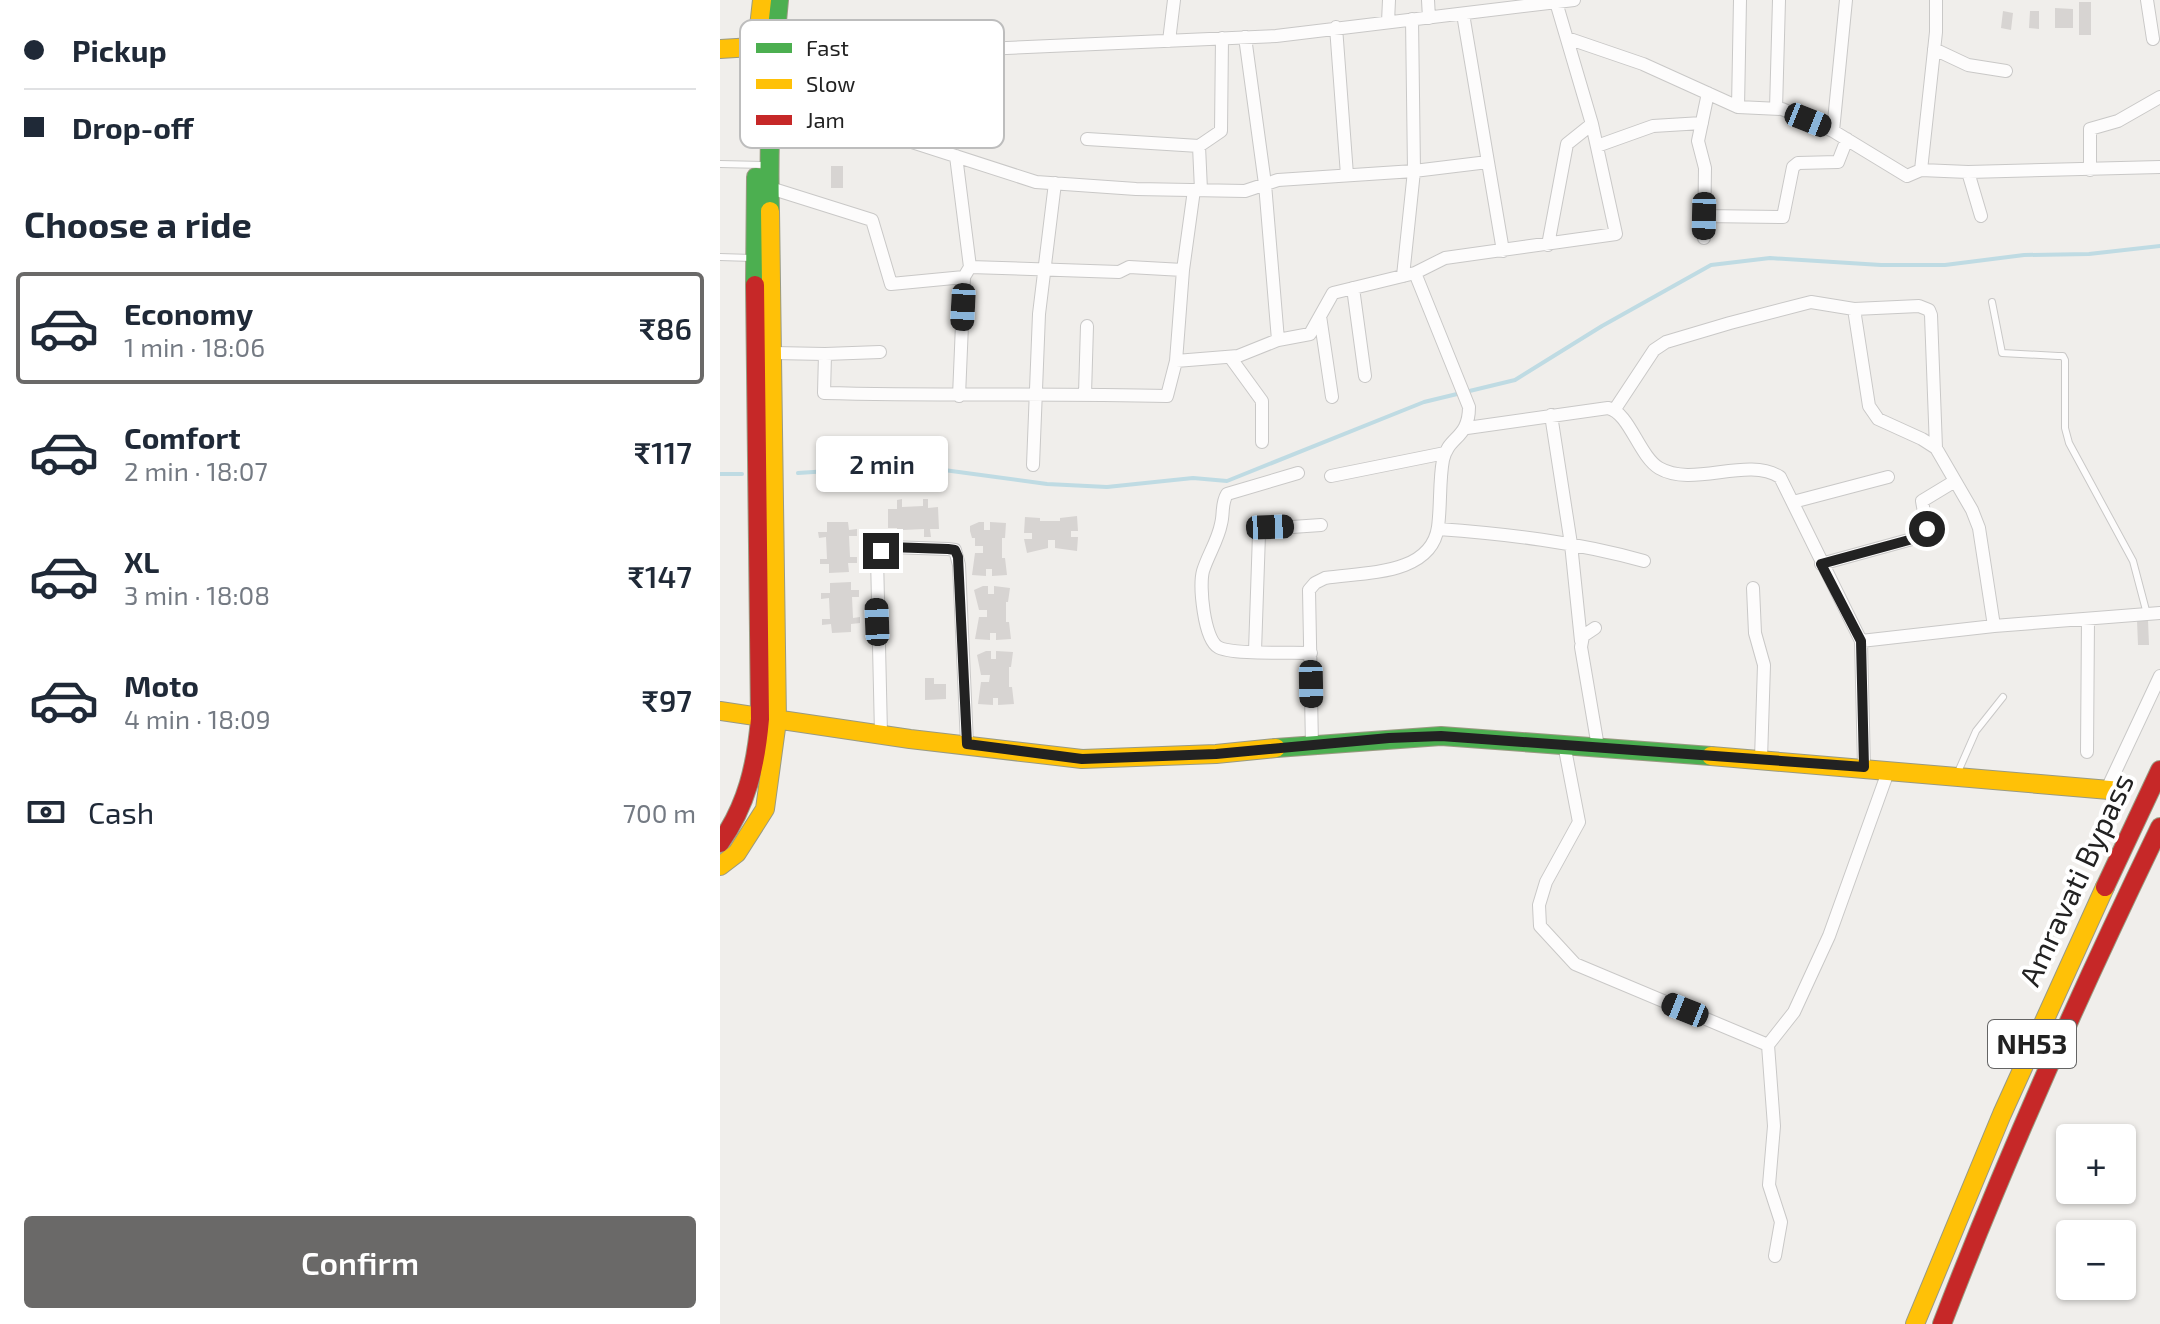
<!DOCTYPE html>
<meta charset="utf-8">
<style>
body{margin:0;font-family:"Exo 2",sans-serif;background:#f6f6f7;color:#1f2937;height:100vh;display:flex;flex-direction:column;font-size:30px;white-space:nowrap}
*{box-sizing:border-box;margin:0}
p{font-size:26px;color:#747a83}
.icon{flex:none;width:44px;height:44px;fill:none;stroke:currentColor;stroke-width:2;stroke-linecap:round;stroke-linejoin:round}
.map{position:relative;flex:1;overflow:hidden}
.details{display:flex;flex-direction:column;background:#fff;width:720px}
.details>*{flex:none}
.hud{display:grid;align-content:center;height:176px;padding:0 24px;background:#fff}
.fabs{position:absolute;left:1336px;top:1124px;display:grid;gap:16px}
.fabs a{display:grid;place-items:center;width:80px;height:80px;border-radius:8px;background:#fff;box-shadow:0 2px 6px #0004;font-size:40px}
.end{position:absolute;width:36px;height:36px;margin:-18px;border:10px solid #222;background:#fff;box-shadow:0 0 0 4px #fff}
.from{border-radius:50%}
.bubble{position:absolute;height:56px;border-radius:8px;background:#fff;box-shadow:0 2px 6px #0004;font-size:26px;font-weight:600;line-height:56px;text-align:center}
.car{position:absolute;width:24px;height:48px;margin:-24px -12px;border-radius:10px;box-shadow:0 0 6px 2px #0007;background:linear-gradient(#222 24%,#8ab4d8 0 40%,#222 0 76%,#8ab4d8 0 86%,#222 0)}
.hud b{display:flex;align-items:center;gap:28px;height:76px;font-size:30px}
.hud b+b{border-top:2px solid #e0e1e3}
.hud i{width:20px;height:20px;background:#1f2937}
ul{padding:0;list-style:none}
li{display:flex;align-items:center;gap:24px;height:112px;margin:0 16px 12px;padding:0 8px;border:4px solid transparent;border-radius:8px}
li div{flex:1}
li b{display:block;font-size:30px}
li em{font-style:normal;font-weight:600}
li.selected{border-color:#6a6968}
li>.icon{width:72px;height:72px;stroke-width:1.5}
h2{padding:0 24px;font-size:36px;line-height:96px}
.pay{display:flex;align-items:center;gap:20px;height:88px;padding:0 24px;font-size:30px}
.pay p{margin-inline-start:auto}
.cta{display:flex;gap:16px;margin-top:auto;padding:16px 24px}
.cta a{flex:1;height:92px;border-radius:8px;background:#6a6968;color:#fff;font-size:32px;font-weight:600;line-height:92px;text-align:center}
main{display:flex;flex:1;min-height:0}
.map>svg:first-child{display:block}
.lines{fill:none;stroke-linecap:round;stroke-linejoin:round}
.stream{stroke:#bfdbe3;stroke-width:4}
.building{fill:#d7d4d2}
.lane-casing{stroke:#c9c8c7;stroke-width:8}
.street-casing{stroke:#c9c8c7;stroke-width:14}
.fast-casing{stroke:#999a82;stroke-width:20}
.slow-casing{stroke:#999a82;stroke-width:20}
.jam-casing{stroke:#999a82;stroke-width:20}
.lane{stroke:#fdfcfc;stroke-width:6}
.street{stroke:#fdfcfc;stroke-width:12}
.fast{stroke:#4caf50;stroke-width:18}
.slow{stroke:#ffc107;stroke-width:18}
.jam{stroke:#c62828;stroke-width:18}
.route{stroke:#222;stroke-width:10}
.labels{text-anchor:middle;stroke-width:8;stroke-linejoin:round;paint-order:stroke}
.shield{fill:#fff;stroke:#646464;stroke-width:2}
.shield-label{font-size:28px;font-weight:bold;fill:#222}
.street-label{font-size:30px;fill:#222;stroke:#fff}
.key{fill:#fff;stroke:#bdbdbd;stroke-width:2}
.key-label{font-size:22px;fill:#222}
</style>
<main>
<section class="details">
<div class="hud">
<b><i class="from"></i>Pickup</b>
<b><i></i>Drop-off</b>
</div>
<h2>Choose a ride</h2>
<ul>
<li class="selected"><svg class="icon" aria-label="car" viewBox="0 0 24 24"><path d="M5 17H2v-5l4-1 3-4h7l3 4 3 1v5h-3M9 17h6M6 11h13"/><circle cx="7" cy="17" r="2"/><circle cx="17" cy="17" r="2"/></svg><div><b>Economy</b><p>1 min · 18:06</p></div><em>₹86</em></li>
<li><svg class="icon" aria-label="car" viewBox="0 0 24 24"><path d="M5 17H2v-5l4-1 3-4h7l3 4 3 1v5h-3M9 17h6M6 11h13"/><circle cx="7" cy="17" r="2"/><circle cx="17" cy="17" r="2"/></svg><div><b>Comfort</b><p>2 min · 18:07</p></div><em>₹117</em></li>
<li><svg class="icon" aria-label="car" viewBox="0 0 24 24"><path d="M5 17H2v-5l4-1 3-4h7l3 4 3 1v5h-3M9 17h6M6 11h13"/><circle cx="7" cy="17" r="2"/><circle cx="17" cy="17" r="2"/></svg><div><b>XL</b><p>3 min · 18:08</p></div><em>₹147</em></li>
<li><svg class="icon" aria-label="car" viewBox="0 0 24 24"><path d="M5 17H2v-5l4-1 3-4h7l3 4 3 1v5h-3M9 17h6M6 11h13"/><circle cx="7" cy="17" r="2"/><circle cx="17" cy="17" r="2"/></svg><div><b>Moto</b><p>4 min · 18:09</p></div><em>₹97</em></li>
</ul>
<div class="pay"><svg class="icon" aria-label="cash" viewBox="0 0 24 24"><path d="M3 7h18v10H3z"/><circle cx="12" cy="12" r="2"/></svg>Cash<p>700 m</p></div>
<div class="cta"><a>Confirm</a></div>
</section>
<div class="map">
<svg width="1440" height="1324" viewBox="0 0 1440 1324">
<rect width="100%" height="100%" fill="#f0eeeb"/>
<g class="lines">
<path class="stream" d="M78,473L155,468L224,470L327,484L387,487L473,478L507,481L704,402L795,380L882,326L991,265L1050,258L1161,265H1225L1304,255L1369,254L1440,246
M0,474H22"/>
</g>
<path class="building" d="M1359,2H1371V35H1359Z
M1335,8L1353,9V28H1335Z
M1283,11L1293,13L1291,30L1281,28Z
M1310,11H1319V29L1309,28Z
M111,166H123V188H111Z
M182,499V507L203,506V499H208V508L218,507L219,529H210L211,537H204V529L183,530V537H177V528H168V509H177V500Z
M357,516L358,531H351V537H358L357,551L335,548V540H328V548L307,553L304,539H312V533H304L305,517L320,518V521H340V518Z
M107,522H128L129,530L137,529V536H129L130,557H137V563H128L129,572L109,573V564H100V559H107L106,537L99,538L98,532H107Z
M259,522H264V530H270V522L286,523L285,538H282V558H285L287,575L272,576V569H266V576L252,575L255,553H263V546H255V538H252L250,531V526Z
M131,582V590H139V597H132L133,618L140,617V623L131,624V632L112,633L111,624L102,625V619H110L109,598L101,599V593H110V583Z
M263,586H268V594H274V586L290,588L288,602H286V622H289L291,639L276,640V633H270V640L255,639L259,617H267V610H259L254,590Z
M1417,620H1428L1429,645H1418Z
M266,651H271V659H276V651L293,652L291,667H289V687H292L294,704L278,705V698H273V705L258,704L261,682H269L270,675H261L257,655Z
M205,678H214V684H226V699L205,700Z"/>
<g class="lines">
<defs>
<path id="lane" d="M0,164L44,165
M0,257L32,258
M1272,302L1282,353L1338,356H1343L1345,360V428L1349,443L1413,561L1427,614
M1238,772L1256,731L1283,697"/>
<path id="street" d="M708,0L709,18
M1427,0L1433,39
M743,14L783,251
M668,22L669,0
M616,27L627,175
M525,37L545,184L558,340
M847,38L923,64L1018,107L1062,109L1113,131L1187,176L1201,170L1216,32V0
M449,41L454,0
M55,46L197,52L556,36L854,0
M1214,49L1248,65L1286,71
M197,52L192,142L316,182L416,189L525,191L558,180L694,171L768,162
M1018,107L1020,0
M1056,109L1059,0
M1113,131L1126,0
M367,139L479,146L501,131L502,38
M479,146L481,190
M877,146L933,126L982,123
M236,156L250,267
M1201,170L1248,172L1440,167
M1370,170V129L1398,121L1440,97
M1248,172L1261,216
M47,187L152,220L171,284L244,277L250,267L399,272L409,267L463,270
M984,216L1063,217L1073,167L1078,163L1118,162L1127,139
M984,238L985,168L978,141L988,93
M828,245L847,144L872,124
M683,276L694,171L692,19
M633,288L645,376
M1134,309L1149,406L1158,419L1202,439L1216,448L1252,510L1259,528L1274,626
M600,316L612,397
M54,353L105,354L160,352
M105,354L104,393C219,396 333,393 447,396L456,361L518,356L558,340L590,334L613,293L695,273L725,258L896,234L872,124L836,2
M510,357L542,401V442
M456,361L463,270L474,190
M365,394L367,326
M239,396L244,277
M895,409L934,350L946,342L1010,323L1091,302L1134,309L1199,306L1209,310L1211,315L1216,448
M831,415L851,544L861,641
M747,428L888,408C909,412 919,456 939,468C973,488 1027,456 1060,477L1141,641L1144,767
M313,465L319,314L335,183
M578,473L507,494C501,504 504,513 501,524C498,540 488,555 483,571C479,586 484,639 498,647C510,655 573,652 591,653
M611,476L725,453
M1073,502L1168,477
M718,529C788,534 856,542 924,561
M1101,564L1203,536L1207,529L1202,501L1235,481
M1033,588L1035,633L1044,665L1041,759
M875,628L863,636L861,647L878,747
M1141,641L1274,626L1440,613
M535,651L539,534L542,529L601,525
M161,734L157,557L161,551L169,547L228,549L235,550L239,565L247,744
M844,744L859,822L826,882L819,905L820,926L855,964L1048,1045
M592,746L589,590L595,583L605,578C643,572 711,576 718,527C721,505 719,481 723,460C728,436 749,439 749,407L695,273
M1367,752L1368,619
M1387,789L1440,676
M1055,1256L1061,1222L1049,1185L1054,1126L1048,1045L1074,1012L1109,936L1169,769"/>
<path id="fast" d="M50,211C48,141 52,70 59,0
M35,285L36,177
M556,748L721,736L991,756"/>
<path id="slow" d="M0,49L47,46
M36,133L37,45L42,0
M0,711L190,739L362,759L496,754L556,748
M991,756L1401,791
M0,866L17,853L45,809L57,721L50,211
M1195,1324L1282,1114L1385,887"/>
<path id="jam" d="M0,843C27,805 36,765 40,719L35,285
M1385,887L1440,770
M1222,1324C1287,1155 1361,990 1440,827"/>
</defs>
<use href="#lane" class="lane-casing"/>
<use href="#street" class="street-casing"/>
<use href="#fast" class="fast-casing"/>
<use href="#slow" class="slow-casing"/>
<use href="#jam" class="jam-casing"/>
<use href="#lane" class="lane"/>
<use href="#street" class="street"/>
<use href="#fast" class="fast"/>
<use href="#slow" class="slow"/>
<use href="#jam" class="jam"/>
</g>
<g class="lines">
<path class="route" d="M161,551L169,547L228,549L235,550L238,557L247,744L362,759L496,754L669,738L721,736L1144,767L1141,641L1101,564L1200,537L1207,529"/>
</g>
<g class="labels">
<rect class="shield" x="1268" y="1020" width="88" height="48" rx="6"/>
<g class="shield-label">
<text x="1312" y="1054">NH53</text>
</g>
<g class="street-label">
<text transform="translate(1357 880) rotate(-65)" y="10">Amravati Bypass</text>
</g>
</g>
<rect x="20" y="20" width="264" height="128" rx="12" class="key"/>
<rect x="36" y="43" width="36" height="10" fill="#4caf50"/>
<rect x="36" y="79" width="36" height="10" fill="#ffc107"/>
<rect x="36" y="115" width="36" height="10" fill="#c62828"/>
<g class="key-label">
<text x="86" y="56">Fast</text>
<text x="86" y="92">Slow</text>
<text x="86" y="128">Jam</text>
</g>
</svg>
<div class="fabs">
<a>+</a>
<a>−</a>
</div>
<i class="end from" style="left:1207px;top:529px"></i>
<i class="end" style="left:161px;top:551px"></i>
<div class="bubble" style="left:96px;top:436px;width:132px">2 min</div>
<i class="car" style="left:1088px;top:120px;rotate:112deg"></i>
<i class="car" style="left:984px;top:216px;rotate:181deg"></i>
<i class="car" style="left:243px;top:307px;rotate:183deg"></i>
<i class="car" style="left:550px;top:527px;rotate:88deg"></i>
<i class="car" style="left:157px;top:622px;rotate:358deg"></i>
<i class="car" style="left:591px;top:684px;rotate:179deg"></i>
<i class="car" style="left:965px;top:1010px;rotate:292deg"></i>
</div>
</main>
